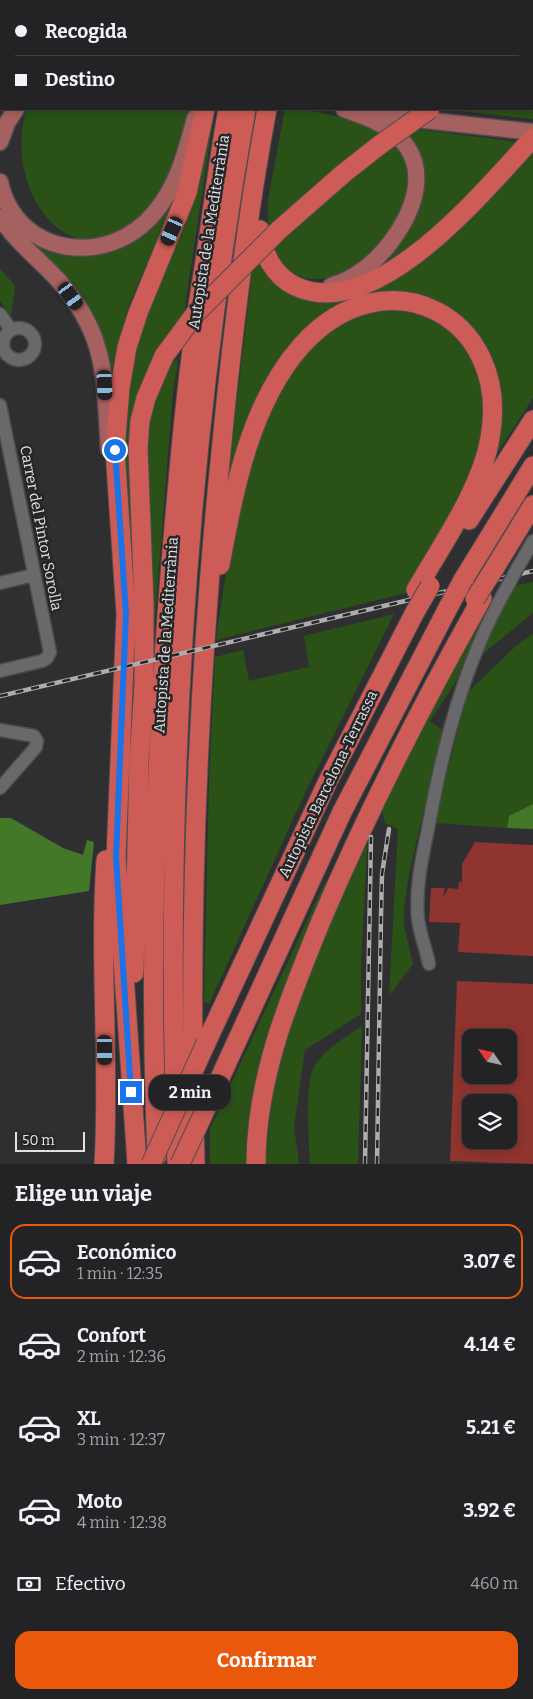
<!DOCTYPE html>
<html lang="es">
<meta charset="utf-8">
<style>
body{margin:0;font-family:Bitter,serif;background:#2f2f32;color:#f1f3f6;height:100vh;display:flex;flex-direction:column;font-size:19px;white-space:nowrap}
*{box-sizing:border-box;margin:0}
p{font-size:16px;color:#a3a4a7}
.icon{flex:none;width:28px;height:28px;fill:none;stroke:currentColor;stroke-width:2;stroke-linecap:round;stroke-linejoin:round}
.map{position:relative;height:1164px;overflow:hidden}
.drawer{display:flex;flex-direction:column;background:#232326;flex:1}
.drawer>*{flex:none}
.guide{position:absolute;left:0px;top:0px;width:534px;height:110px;box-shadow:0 2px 8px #0003,0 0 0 1px #404043;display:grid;align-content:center;height:110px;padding:0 15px;background:#232326}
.needle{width:32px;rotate:304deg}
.controls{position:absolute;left:462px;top:1029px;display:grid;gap:10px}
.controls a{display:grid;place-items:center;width:55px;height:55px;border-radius:10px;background:#232326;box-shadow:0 2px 8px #0003,0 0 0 1px #404043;font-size:25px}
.scale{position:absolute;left:15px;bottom:12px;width:70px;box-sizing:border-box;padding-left:5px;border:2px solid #e2e2e3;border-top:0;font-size:14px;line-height:18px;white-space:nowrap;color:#e2e2e3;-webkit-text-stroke:4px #262628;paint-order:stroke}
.end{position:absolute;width:22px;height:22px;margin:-11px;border:6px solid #1a73e8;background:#fff;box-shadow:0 0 0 2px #fff}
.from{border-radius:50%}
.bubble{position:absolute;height:35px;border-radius:15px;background:#232326;box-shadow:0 2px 8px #0003,0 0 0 1px #404043;font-size:16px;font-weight:700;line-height:35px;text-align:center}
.car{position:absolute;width:15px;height:30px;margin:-15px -8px;border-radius:6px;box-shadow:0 0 4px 1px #0007;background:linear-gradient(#222 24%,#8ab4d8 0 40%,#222 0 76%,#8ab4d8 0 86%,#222 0)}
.guide b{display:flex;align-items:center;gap:18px;height:48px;font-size:19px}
.guide b+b{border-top:1px solid #404043}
.guide i{width:12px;height:12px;background:#f1f3f6}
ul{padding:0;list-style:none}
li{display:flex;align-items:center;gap:15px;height:75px;margin:0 10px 8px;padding:0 5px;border:2px solid transparent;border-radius:15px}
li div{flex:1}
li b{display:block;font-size:19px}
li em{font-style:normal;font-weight:700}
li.on{border-color:#ea580c}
li>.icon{width:45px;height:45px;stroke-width:1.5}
h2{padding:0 15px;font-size:22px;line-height:60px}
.pay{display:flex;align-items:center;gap:12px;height:55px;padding:0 15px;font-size:19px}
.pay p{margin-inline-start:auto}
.primary-button{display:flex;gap:10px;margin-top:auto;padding:10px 15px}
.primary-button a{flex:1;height:58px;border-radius:15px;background:#ea580c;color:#fff;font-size:20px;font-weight:700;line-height:58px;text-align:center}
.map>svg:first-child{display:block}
.green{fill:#2a5216}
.forest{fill:#437829}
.building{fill:#8f342e;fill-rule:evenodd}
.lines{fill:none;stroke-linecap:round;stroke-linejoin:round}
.minor-casing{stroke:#4c4c4e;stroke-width:15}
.major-casing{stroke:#4c4c4e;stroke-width:19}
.highway-casing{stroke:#4c4c4e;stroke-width:21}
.minor{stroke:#69696c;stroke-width:12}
.major{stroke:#a5615f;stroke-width:16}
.highway{stroke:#cd5c56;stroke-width:19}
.rail-casing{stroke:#adadae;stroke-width:4.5}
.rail{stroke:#262628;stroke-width:2.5;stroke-dasharray:8;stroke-linecap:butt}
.minor-bridge-casing{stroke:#4c4c4e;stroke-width:15;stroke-linecap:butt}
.highway-bridge-casing{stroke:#4c4c4e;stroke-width:21;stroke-linecap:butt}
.minor-bridge{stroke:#69696c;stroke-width:12}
.highway-bridge{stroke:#cd5c56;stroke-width:19}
.route{stroke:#1a73e8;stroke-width:6}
.labels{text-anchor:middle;stroke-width:5;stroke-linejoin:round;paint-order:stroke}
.street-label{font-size:15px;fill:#e2e2e3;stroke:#262628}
</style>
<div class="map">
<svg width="533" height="1164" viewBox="0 0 533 1164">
<rect width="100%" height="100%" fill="#2f2f32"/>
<path class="green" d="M533,56V119L443,109H532Z
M27,109H189C180,139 173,176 153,201C78,299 0,191 27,109Z
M211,109H215L184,312C169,333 151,355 143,381C124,437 131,496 134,555C135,589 135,623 135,658H131C127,557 115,454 133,354Z
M285,109C316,109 354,119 382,133L268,230V200Z
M415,129L519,142C474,188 431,243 372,270L413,219L405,136Z
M395,143C403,154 409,167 409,182C407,241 308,327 272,246L337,186Z
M533,146V398L492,461L500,392L496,374L491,357L480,339L469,325L453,312L439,304L414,295L307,333L226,494L253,264L260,258L268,274L364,290Z
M170,202L173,203L129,305L112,370H109L105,350L19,235L44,244L137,238L152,226Z
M0,268L15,286L11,316L0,301Z
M394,308C430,316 459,327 475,363C508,441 443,527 406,593L216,640C229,546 253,390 330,329C349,314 372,311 394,308Z
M168,360L178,361L173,391L152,655L143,436Z
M533,582V613L479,657L500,612L515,586Z
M486,607L457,680L430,721L442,730L409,874L404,909V926L413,964L389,996L398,829L385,823L382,809L384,800Z
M394,614L304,795L209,1004L204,1002L209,781L215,657L243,650L249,681L309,667L304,636Z
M533,634V804L509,816L507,828L435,823L467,693L517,645Z
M368,833L361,963V1014L305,1050L294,1127L299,1164H265L274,1080L296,1005Z
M325,882C328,889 307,934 303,945C275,1017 246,1086 248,1164H210V1129Z
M362,1026L358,1164H310C309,1143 304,1081 315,1065C326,1048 346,1037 362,1026Z"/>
<path class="forest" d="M533,804V829L507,828L509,816Z
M0,818H11L63,848L83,855L87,840L94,842L89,891L0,905Z"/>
<path class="building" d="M475,842L533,845V956L458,952L460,923L429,922L431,888H445L443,898L448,888L458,889L459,882H462V864Z
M457,981L533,984V1164L450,1161ZM471,1038H509V1075H471ZM471,1102H509V1140H471Z"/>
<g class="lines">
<defs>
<path id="minor" d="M532,12H533
M0,314L11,330
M3 344a16 16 0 1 1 32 0a16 16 0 1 1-32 0Z
M0,405L50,652L47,658L42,661L0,671
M518,567L533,541
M0,583L34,575
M0,730L34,736L37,741L36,747L0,788
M429,964C426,949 420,934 418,919C415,890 422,858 428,829C443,746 464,663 506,589"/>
<path id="major" d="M357,1L359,0
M0,38H1
M0,54H1
M367,111L406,118L533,132
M0,142L7,123L16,109
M0,182C16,257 109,269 155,212C178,185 186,151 195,118
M0,217C16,242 39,259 59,281C108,336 104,380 109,449
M331,286C358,278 377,261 393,239C421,200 431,153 382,125C371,118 357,114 344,109"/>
<path id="highway" d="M127,1L129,0
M224,1V0
M248,1V0
M265,1L266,0
M287,1V0
M532,44L533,43
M260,230C262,253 274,276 295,286C376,325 485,189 533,138
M279,230L344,173L381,144
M469,520L533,420
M220,565C234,490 250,403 302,345C386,252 512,316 490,438C481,490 442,544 416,590
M494,569L533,505
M463,580L533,466
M134,973L139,761L144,684V603L138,448L140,421L146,398L164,356
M206,1043L328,781L415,612
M208,1104L342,812L449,606
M157,1156C149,962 155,768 170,575C178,478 186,382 201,286C211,227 217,168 228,109
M104,1164C110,1063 99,962 106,860
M137,1164L116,857L126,614L115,450L120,388L127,347L138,313L187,193L205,109
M177,1164C164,811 184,457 246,109
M195,1164C188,926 197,688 221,452C232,337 246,222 267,109
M256,1164C256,1078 289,999 321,921C368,810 423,703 482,598"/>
</defs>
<use href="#minor" class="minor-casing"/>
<use href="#major" class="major-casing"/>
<use href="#highway" class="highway-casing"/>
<use href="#minor" class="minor"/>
<use href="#major" class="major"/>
<use href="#highway" class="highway"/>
<defs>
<path id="rail" d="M0,696L533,571
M365,1164L371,837
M377,1164L381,917L382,874L389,829"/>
</defs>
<use href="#rail" class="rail-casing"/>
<use href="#rail" class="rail"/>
<defs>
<path id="minor-bridge" d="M506,589L518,567"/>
<path id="highway-bridge" d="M381,144L430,109
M164,356L195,314L279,230
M475,599L494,569
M449,606L463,580
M415,612L430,586
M151,1164L206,1043
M180,1164L208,1104"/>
</defs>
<use href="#minor-bridge" class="minor-bridge-casing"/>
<use href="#highway-bridge" class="highway-bridge-casing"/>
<use href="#minor-bridge" class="minor-bridge"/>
<use href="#highway-bridge" class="highway-bridge"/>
</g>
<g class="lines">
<path class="route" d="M115,450L126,614L116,857L131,1092"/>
</g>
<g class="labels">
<g class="street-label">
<text transform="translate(209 232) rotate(-81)" y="5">Autopista de la Mediterrània</text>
<text transform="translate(41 528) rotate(79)" y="5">Carrer del Pintor Sorolla</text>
<text transform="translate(166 635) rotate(-86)" y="5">Autopista de la Mediterrània</text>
<text transform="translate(328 784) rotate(-64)" y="5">Autopista Barcelona-Terrassa</text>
</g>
</g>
</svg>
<div class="controls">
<a><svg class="needle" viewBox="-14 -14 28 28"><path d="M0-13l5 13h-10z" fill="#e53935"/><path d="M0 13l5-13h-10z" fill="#a3a4a7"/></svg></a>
<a><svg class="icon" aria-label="layers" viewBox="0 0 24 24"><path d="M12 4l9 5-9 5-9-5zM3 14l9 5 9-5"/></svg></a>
</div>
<div class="scale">50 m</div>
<i class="end from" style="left:115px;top:450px"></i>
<i class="end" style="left:131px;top:1092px"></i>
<div class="bubble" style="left:149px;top:1075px;width:82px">2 min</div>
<i class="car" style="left:172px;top:231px;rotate:204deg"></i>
<i class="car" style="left:71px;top:296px;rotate:144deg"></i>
<i class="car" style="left:105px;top:385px;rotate:177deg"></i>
<i class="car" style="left:105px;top:1050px;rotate:179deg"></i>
<div class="guide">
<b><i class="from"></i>Recogida</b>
<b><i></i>Destino</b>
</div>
</div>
<section class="drawer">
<h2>Elige un viaje</h2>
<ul>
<li class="on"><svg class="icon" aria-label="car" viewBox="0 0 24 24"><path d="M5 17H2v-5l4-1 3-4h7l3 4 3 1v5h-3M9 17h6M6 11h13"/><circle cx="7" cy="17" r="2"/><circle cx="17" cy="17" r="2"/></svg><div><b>Económico</b><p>1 min · 12:35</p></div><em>3.07 €</em></li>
<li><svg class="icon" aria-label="car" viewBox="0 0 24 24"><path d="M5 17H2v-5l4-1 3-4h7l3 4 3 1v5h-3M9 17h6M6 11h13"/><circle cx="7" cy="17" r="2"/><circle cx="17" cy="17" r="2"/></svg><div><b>Confort</b><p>2 min · 12:36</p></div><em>4.14 €</em></li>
<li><svg class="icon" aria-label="car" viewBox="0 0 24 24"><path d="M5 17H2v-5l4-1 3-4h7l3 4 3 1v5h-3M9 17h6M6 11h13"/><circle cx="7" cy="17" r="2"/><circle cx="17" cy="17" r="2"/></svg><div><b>XL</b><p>3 min · 12:37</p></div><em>5.21 €</em></li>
<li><svg class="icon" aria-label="car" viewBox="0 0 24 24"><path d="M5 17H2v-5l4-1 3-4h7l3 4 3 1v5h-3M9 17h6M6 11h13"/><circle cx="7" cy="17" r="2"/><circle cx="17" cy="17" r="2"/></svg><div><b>Moto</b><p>4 min · 12:38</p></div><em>3.92 €</em></li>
</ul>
<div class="pay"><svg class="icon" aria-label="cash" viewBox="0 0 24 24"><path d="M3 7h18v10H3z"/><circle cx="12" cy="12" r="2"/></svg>Efectivo<p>460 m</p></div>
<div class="primary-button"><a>Confirmar</a></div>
</section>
